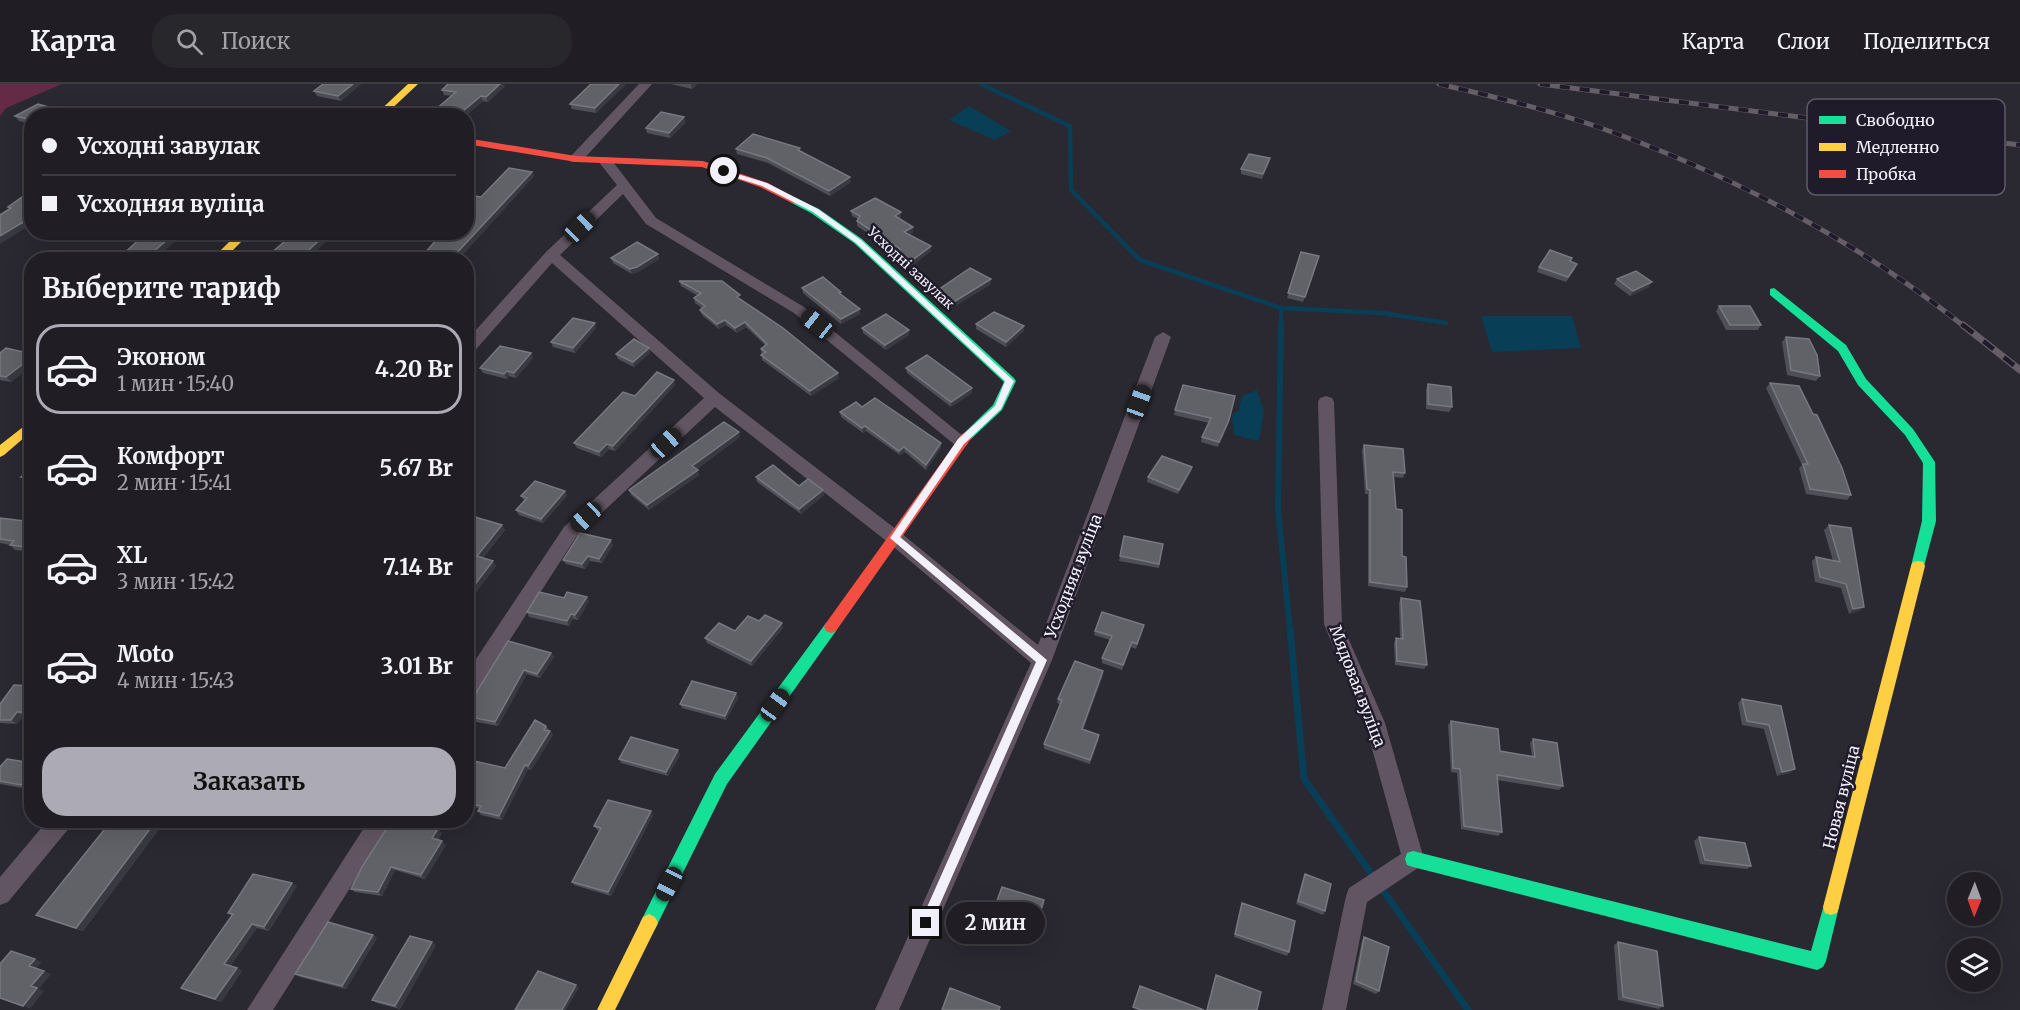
<!DOCTYPE html>
<html lang="ru">
<meta charset="utf-8">
<style>
body{margin:0;font-family:Merriweather,serif;background:#28272c;color:#f1f3f6;height:100vh;display:flex;flex-direction:column;font-size:22px;white-space:nowrap}
*{box-sizing:border-box;margin:0}
p{font-size:20px;color:#a2a2a6}
.icon{flex:none;width:33px;height:33px;fill:none;stroke:currentColor;stroke-width:2;stroke-linecap:round;stroke-linejoin:round}
.map{position:relative;flex:1;overflow:hidden}
.sheet{position:absolute;left:24px;top:168px;width:450px;height:576px;display:flex;flex-direction:column;background:#201e24;border-radius:24px;box-shadow:0 6px 24px #0002,0 0 0 2px #3d3c41}
.sheet>*{flex:none}
.guide{position:absolute;left:24px;top:24px;width:450px;height:132px;border-radius:24px;box-shadow:0 6px 24px #0002,0 0 0 2px #3d3c41;display:grid;align-content:center;height:132px;padding:0 18px;background:#201e24}
.needle{width:39px;rotate:181deg}
.tools{position:absolute;left:1947px;top:788px;display:grid;gap:12px}
.tools a{display:grid;place-items:center;width:54px;height:54px;border-radius:50%;background:#201e24;box-shadow:0 6px 24px #0002,0 0 0 2px #3d3c41;font-size:30px}
.end{position:absolute;width:27px;height:27px;margin:-14px;border:8px solid #f2f0fb;background:#111;box-shadow:0 0 0 3px #111}
.from{border-radius:50%}
.bubble{position:absolute;height:42px;border-radius:21px;background:#201e24;box-shadow:0 6px 24px #0002,0 0 0 2px #3d3c41;font-size:20px;font-weight:700;line-height:42px;text-align:center}
.car{position:absolute;width:18px;height:36px;margin:-18px -9px;border-radius:8px;box-shadow:0 0 4px 2px #0007;background:linear-gradient(#222 24%,#8ab4d8 0 40%,#222 0 76%,#8ab4d8 0 86%,#222 0)}
.guide b{display:flex;align-items:center;gap:21px;height:57px;font-size:22px}
.guide b+b{border-top:2px solid #3d3c41}
.guide i{width:15px;height:15px;background:#f1f3f6}
ul{padding:0;list-style:none}
li{display:flex;align-items:center;gap:18px;height:90px;margin:0 12px 9px;padding:0 6px;border:3px solid transparent;border-radius:24px}
li div{flex:1}
li b{display:block;font-size:22px}
li em{font-style:normal;font-weight:700}
li.selected{border-color:#acaab4}
li>.icon{width:54px;height:54px;stroke-width:1.5}
h2{padding:0 18px;font-size:27px;line-height:72px}
.action{display:flex;gap:12px;margin-top:auto;padding:12px 18px}
.action a{flex:1;height:69px;border-radius:24px;background:#acaab4;color:#111;font-size:24px;font-weight:700;line-height:69px;text-align:center}
header{display:flex;align-items:center;gap:36px;box-sizing:border-box;height:84px;padding:0 30px;background:#201e24;border-bottom:2px solid #3d3c41}
header strong{font-size:28px}
nav{display:flex;gap:33px;margin-inline-start:auto;font-size:21px}
.search{width:420px;height:54px;background:#28272c;display:flex;align-items:center;gap:15px;box-sizing:border-box;padding:0 21px;border-radius:24px;color:#a2a2a6;font-size:22px}
.map>svg:first-child{display:block}
.green{fill:#652a46}
.water{fill:#083f57}
.lines{fill:none;stroke-linecap:round;stroke-linejoin:round}
.stream-far2{stroke:#083f57;stroke-width:4.5}
.stream-far1{stroke:#083f57;stroke-width:6}
.stream{stroke:#083f57;stroke-width:7}
.street{fill:#625563;fill-rule:evenodd}
.fast{fill:#16e098;fill-rule:evenodd}
.slow{fill:#ffcf43;fill-rule:evenodd}
.jam{fill:#f24e42;fill-rule:evenodd}
.rail-far1-casing{stroke:#655e67;stroke-width:5}
.rail-casing{stroke:#655e67;stroke-width:7}
.rail-far1{stroke:#1f1b2a;stroke-width:4;stroke-dasharray:10;stroke-linecap:butt}
.rail{stroke:#1f1b2a;stroke-width:4.5;stroke-dasharray:13;stroke-linecap:butt}
.wall{fill:#4f5056}
.shaded-wall{fill:#393940}
.building{fill:#616168;stroke:#78787f;stroke-width:1.5}
.route{fill:#f2f0fb}
.labels{text-anchor:middle;stroke-width:5;stroke-linejoin:round;paint-order:stroke}
.far-street-label{font-size:14px;fill:#f2f0fb;stroke:#1f1b2a}
.street-label{font-size:16px;fill:#f2f0fb;stroke:#1f1b2a}
.key{fill:#1f1b2a;stroke:#5e5b69;stroke-width:1.5}
.key-label{font-size:16px;fill:#f2f0fb}
</style>
<header>
<strong>Карта</strong>
<div class="search"><svg class="icon" aria-label="search" viewBox="0 0 24 24"><circle cx="10" cy="10" r="6"/><path d="M15 15l6 6"/></svg>Поиск</div>
<nav><a>Карта</a><a>Слои</a><a>Поделиться</a></nav>
</header>
<div class="map">
<svg width="2020" height="926" viewBox="0 0 2020 926">
<rect width="100%" height="100%" fill="#2a2830"/>
<path class="green" d="M0,0H62L6,24L0,32Z"/>
<path class="water" d="M969,22L1011,47L995,56L949,36Z
M1481,232H1572L1581,264L1492,268Z
M1257,306L1264,327L1259,357L1234,351L1232,331L1239,326L1242,312Z"/>
<g class="lines">
<path class="stream-far2" d="M981,0L1070,42L1071,106L1140,176L1281,224L1383,229L1446,239
M1281,243V224"/>
<path class="stream-far1" d="M1281,241L1278,425L1290,546"/>
<path class="stream" d="M1290,545L1304,695L1468,926"/>
<path class="street" d="M639,0H652L581,78H571L569,75L571,72Z
M605,73L610,74L656,134L804,223L969,357L967,361H955L794,229L646,140L623,110L560,171L720,310L901,449L1038,561L1155,253L1163,248L1171,253L1052,576L899,926H875L1031,579L889,459L715,323L576,453L473,613L466,615V590L564,443L704,314L552,179L471,271L466,272V257L546,168L617,101L598,77Z
M1326,312L1332,314L1334,318L1342,540L1385,639L1424,775L1421,782L1367,818L1346,926H1322L1346,812L1349,804L1401,770L1365,639L1324,540L1318,318L1320,314Z
M48,736H73L70,743L8,818L0,821V793Z
M369,736H393L273,926H247Z"/>
<path class="fast" d="M794,113L819,125L862,155L1014,294L1016,297L1002,326L970,356L966,358L960,353L993,321L1004,298L854,159L811,129L790,118L789,116Z
M1774,204L1846,261L1866,295L1913,345L1935,378L1936,437L1923,486H1913L1911,482L1922,437L1923,379L1905,351L1858,301L1838,267L1770,211V205Z
M831,537L836,539L838,543L836,547L727,700L655,845L649,848L643,845L640,839L643,833L715,690L826,539Z
M1413,767L1811,867L1825,817L1831,815L1837,817L1839,823L1826,877L1823,883L1817,886L1413,783L1407,781L1405,775L1407,769Z"/>
<path class="slow" d="M408,0H418L384,32H374Z
M239,148H251L223,176H211Z
M32,336V347L4,371L0,373V361Z
M1918,477L1923,478L1925,482L1839,823L1837,829L1831,831L1825,829L1823,823L1911,482L1913,478Z
M649,830L655,833L658,839L615,926H597L643,833Z"/>
<path class="jam" d="M466,54L576,72L703,77L768,99L799,116L794,119L790,118L760,103L702,83L576,78L466,60Z
M966,348L972,353L970,356L836,547L831,549L826,547L824,543L826,539L962,350Z"/>
<defs>
<path id="rail-far1" d="M1439,0C1492,12 1546,25 1598,43C1728,89 1856,156 1965,243
M1540,0L2020,61"/>
<path id="rail" d="M1963,241L2020,286"/>
</defs>
<use href="#rail-far1" class="rail-far1-casing"/>
<use href="#rail" class="rail-casing"/>
<use href="#rail-far1" class="rail-far1"/>
<use href="#rail" class="rail"/>
</g>
<path class="wall" d="M361,0L341,17L317,12L314,7Z
M591,0H626L596,29L572,25L570,20Z
M671,0H697L692,5Z
M505,2L488,18L483,17L465,32H428L452,12L444,11L442,6Z
M15,32H32V40L19,37Z
M686,38L670,54L647,49L646,44Z
M736,65L801,67L851,98L830,112L768,79L737,70Z
M1270,74L1269,79L1262,95L1241,90V85Z
M534,92L458,176H441L428,174L425,169L481,113Z
M32,106V142H29L8,123Z
M851,127L901,133L899,134L913,148L909,151L931,162V167L910,183L894,175L893,170L896,168L857,142V137L858,135L852,132Z
M1301,168L1318,177L1303,218L1287,214Z
M658,170L659,175L638,188L632,190L613,179L611,174Z
M1570,177L1575,185L1566,198L1537,188L1539,183Z
M1617,195L1649,203L1630,212L1614,200Z
M679,197L741,216L839,294L811,312L762,276L761,265L765,261L746,243L737,249L726,241L719,245L702,231L700,226L702,224L695,219L694,214L698,212L681,202Z
M991,200L952,224L935,213V208Z
M802,204L860,225V230L841,240L803,209Z
M1719,222L1761,241L1758,246H1726L1716,227Z
M976,240L1024,242V247L1006,263L976,245Z
M596,244L575,269L553,263L551,258Z
M862,244L909,246V251L886,266L863,249Z
M1786,253L1820,292L1816,297L1787,291L1782,258Z
M649,264L650,269L634,283L618,275L616,270Z
M0,269L32,270V281L11,298L0,296Z
M531,269L533,274L516,294L509,292L507,295L483,289L480,284Z
M906,284L972,304V309L951,323L907,289Z
M1770,299L1851,411L1847,416L1806,410L1799,384L1802,381L1766,304Z
M1428,300L1452,323L1449,328L1426,325V305Z
M675,301L615,367L609,365L601,373L577,364L574,359L635,312Z
M1183,301L1228,341L1218,363L1201,358L1202,353L1209,339L1174,331Z
M862,323L941,359V364L926,386L905,368L900,371L866,347L863,349L841,333L840,328Z
M740,353L697,385L699,391L649,426L631,411L629,406Z
M1364,361L1405,389L1403,394L1394,393L1396,425L1407,503L1405,508L1368,502V410H1365L1362,366Z
M32,383V399L26,398L21,393Z
M1192,383L1191,388L1178,410L1147,398L1148,393Z
M756,393L823,406L824,411L801,430L757,398Z
M565,407L567,412L543,439L519,431L516,426L524,417L521,412Z
M0,434L32,438V468L15,466L10,461L0,459Z
M502,441L505,446L483,474L493,477L496,482L473,512L466,510V443Z
M1829,441L1864,523L1859,527L1849,530L1841,504L1815,498L1812,477L1816,473L1833,477L1824,446Z
M1163,460L1159,484L1119,477L1120,472Z
M613,461L602,479L590,477L585,485L566,480L563,476Z
M564,514L589,517L578,536L573,535L569,542L529,533L527,528Z
M1401,514L1427,581L1424,585L1395,581L1394,559L1396,554L1400,555L1399,519Z
M759,537L783,544L752,582L707,559L705,554L735,547Z
M1144,541L1136,565L1131,563L1122,586L1102,579V574L1110,556L1094,551L1095,547Z
M551,569L554,573L540,594L527,590L498,642L466,636V625Z
M1103,591L1083,646L1099,651V655L1090,680L1044,665V660L1060,620L1057,619L1058,615Z
M32,602V633L23,632L17,640L0,639V620Z
M736,609L738,614L726,636L682,624L680,620Z
M1742,615L1781,622L1795,685L1790,689L1777,692L1764,645L1742,641L1738,619Z
M1451,637L1500,667L1532,672L1530,659L1533,655L1563,702L1559,706L1497,696L1502,748L1498,752L1461,745L1457,689L1451,688L1448,641Z
M546,642L553,651L531,686L528,685L502,736L481,731L478,727L479,724L466,722V683L505,684Z
M680,671L668,692L621,679L619,675Z
M0,683L27,705L0,700Z
M653,731L611,812L574,801L572,798L599,747L597,746L594,742Z
M112,736H145L143,739L159,745L83,847L42,834L36,831Z
M442,749L438,756L446,761L425,795L395,786L382,812L355,808L351,805Z
M1699,753L1751,782L1747,785L1700,780L1694,757Z
M1305,790L1325,827L1323,831L1296,820L1303,794Z
M297,802L269,847L257,844L230,882L242,887L221,918L187,907L181,904L232,832L228,829Z
M1044,816V819L1031,859L988,844V841Z
M1242,819L1289,868L1287,872L1234,853Z
M1364,853L1379,907L1376,910L1353,900L1362,857Z
M377,854L346,905L300,893L295,890Z
M1618,858L1663,922L1659,925L1618,916L1614,861Z
M436,861L400,925L377,919L372,916Z"/>
<path class="shaded-wall" d="M353,0H361L341,17L338,12Z
M500,0H504L505,2L488,18L486,13Z
M619,0H626L596,29L595,24Z
M691,0H697L692,5Z
M481,12L483,17L465,32H457Z
M684,33L686,38L670,54L669,49Z
M1270,74L1269,79L1262,95L1263,90Z
M532,88L534,92L458,176H456L454,172Z
M850,93L851,98L830,112L829,107Z
M901,128V133L895,137V132Z
M25,137L29,142L0,160V152Z
M913,143V148L904,153V148Z
M176,148H186L154,176H144Z
M328,148H329L331,153L307,176H298Z
M331,148H340L334,153Z
M931,162V167L910,183V178Z
M658,170L659,175L638,188L632,190L630,185Z
M991,195V200L952,224V219Z
M1652,198L1649,203L1630,212L1633,207Z
M860,225V230L841,240V235Z
M725,236L726,241L719,245L717,240Z
M745,238L746,243L737,249L735,244Z
M595,239L596,244L575,269L573,264Z
M1024,242V247L1006,263V258Z
M909,246V251L886,266L885,261Z
M649,264L650,269L634,283L633,278Z
M531,269L533,274L516,294L514,289Z
M32,273V281L11,298L6,293Z
M507,287L509,292L507,295L504,290Z
M838,289L839,294L811,312L810,307Z
M674,296L675,301L615,367L613,362Z
M972,304V309L951,323V318Z
M1235,312L1228,341L1218,363L1219,358Z
M865,342L866,347L863,349L862,344Z
M739,348L740,353L694,387L692,382Z
M941,359V364L926,386V381Z
M607,360L609,365L601,373L599,368Z
M904,363L905,368L900,371L899,367Z
M1192,383L1191,388L1178,410L1179,406Z
M698,386L699,391L649,426L647,421Z
M823,406L824,411L801,430L799,425Z
M565,407L567,412L543,439L541,435Z
M502,441L505,446L480,477L477,472Z
M611,456L613,461L602,479L599,475Z
M588,472L590,477L585,485L582,480Z
M493,477L496,482L473,512L470,507Z
M587,513L589,517L578,536L575,531Z
M1864,523L1859,527L1849,530L1853,525Z
M571,530L573,535L569,542L567,537Z
M782,539L783,544L752,582L751,577Z
M1132,558L1131,563L1122,586L1123,581Z
M551,569L554,573L540,594L537,590Z
M524,586L527,590L498,642L495,638Z
M1103,587V591L1081,650L1082,645Z
M736,609L738,614L726,636L725,632Z
M17,628L23,632L17,640L11,636Z
M550,647L553,651L531,686L528,682Z
M1099,651V655L1090,680V676Z
M678,666L680,671L668,692L666,688Z
M525,681L528,685L502,736L499,732Z
M1795,685L1790,689L1777,692L1782,688Z
M32,687V699L27,705L21,701Z
M651,727L653,731L611,812L608,808Z
M153,741L159,745L83,847L76,844Z
M438,745L442,749L436,758L432,754Z
M442,757L446,761L425,795L421,791Z
M391,783L395,786L382,812L378,808Z
M292,799L297,802L269,847L264,843Z
M1044,816V819L1031,859L1032,855Z
M252,840L257,844L230,883L224,880Z
M373,851L377,854L346,905L342,902Z
M432,858L436,861L400,925L395,922Z
M35,875L42,878L36,885L29,882Z
M237,884L242,887L221,918L215,915Z
M44,887L51,890L39,905L44,907L30,925L23,922L31,902Z
M576,901L579,904L566,926H562Z"/>
<path class="building" d="M323,0H353L338,12L314,7Z
M448,0H500L486,13L481,12L457,32H428L456,8L442,6Z
M591,0H619L595,24L570,20Z
M38,20L67,28L62,32H32V36L15,32Z
M661,28L684,33L669,49L646,44Z
M753,50L800,64L798,66L850,93L829,107L767,74L736,65Z
M1249,70L1270,74L1263,90L1241,85Z
M509,84L532,88L454,172L425,169L443,148H466V121L475,112L481,113Z
M32,106V138L25,137L0,152V131L11,124L8,123Z
M875,114L901,128L895,132L913,143L904,148L931,162L910,178L893,170L900,165L857,137L860,132L851,127Z
M147,148H176L144,176H117Z
M296,148H328L298,176H266V175L265,174Z
M637,158L658,170L637,183L630,185L611,174Z
M1550,166L1572,174L1570,177L1577,180L1568,193L1539,183Z
M1301,168L1319,172L1305,213L1288,209Z
M970,184L991,195L952,219L935,208Z
M1636,187L1652,198L1633,207L1617,195Z
M823,193L841,208L839,209L860,225L841,235L802,204Z
M679,197H722L740,211L737,213L783,244L838,289L810,307L761,271L766,268L761,265L767,260L745,238L735,244L725,236L717,240L700,226L705,222L694,214L701,209Z
M1719,222H1750L1761,241H1730Z
M994,228L1024,242L1006,258L976,240Z
M886,230L909,246L885,261L862,244Z
M573,234L595,239L573,264L551,258Z
M1786,253L1809,255L1817,271L1820,292L1791,286Z
M634,255L649,264L633,278L616,270Z
M500,262L531,269L514,289L507,287L504,290L480,284Z
M6,264L32,270V273L6,293L0,292V269Z
M927,271L972,304L951,318L906,284Z
M657,288L674,296L613,362L607,360L599,368L574,359L623,308L635,312Z
M1770,299L1799,302L1813,330L1817,331L1842,384L1851,411L1810,405L1803,380H1808Z
M1428,300L1451,303L1452,323L1428,320Z
M1183,301L1235,312L1229,336L1219,358L1202,353L1211,334L1175,326Z
M875,314L941,359L926,381L904,363L899,367L865,342L862,344L840,328L856,318L862,323Z
M724,338L739,348L692,382L698,386L647,421L629,406Z
M1364,361L1403,365L1405,389L1393,388L1396,425L1402,426V472L1406,473L1407,503L1370,498V406L1367,405Z
M32,370V376L27,375Z
M1162,372L1192,383L1179,406L1148,393Z
M773,381L799,402L808,395L823,406L799,425L756,393Z
M32,383V395L21,393Z
M535,397L565,407L541,435L516,426L527,414L521,412Z
M475,433L502,441L477,472L493,477L470,507L466,506V456L469,452H466V443Z
M0,434L32,438V464L10,461L14,457L0,455Z
M1829,441L1851,444L1864,523L1853,525L1846,500L1820,493L1816,473L1840,478Z
M580,449L611,456L599,475L588,472L582,480L563,476Z
M1124,452L1163,460L1159,480L1120,472Z
M539,508L564,514L567,508L587,513L575,531L571,530L567,537L527,528Z
M1401,514L1420,517L1427,581L1397,577L1396,554L1403,555Z
M1102,528L1144,541L1137,560L1132,558L1123,581L1102,574L1112,552L1095,547Z
M765,531L782,539L751,577L705,554L719,539L735,547L748,532L759,537Z
M508,557L551,569L537,590L524,586L495,638L466,632V625Z
M1075,577L1103,587L1082,645L1099,651L1090,676L1044,660L1062,616L1058,615Z
M692,597L736,609L725,632L680,620Z
M14,601L32,602V628H17L11,636H0V620Z
M1742,615L1781,622L1795,685L1782,688L1769,641L1747,637Z
M535,636L546,642L544,646L550,647L528,682L525,681L499,732L478,727L481,722L466,719V683L470,676L505,684Z
M1451,637L1498,645L1500,667L1535,673L1533,655L1557,659L1563,702L1497,691L1502,748L1464,742L1460,685L1453,684Z
M631,653L678,666L666,688L619,675Z
M7,675L32,679V687L21,701L0,697V683Z
M608,716L651,727L608,808L572,798L601,744L594,742Z
M112,736H136L153,741L76,844L36,831Z
M392,736H406L438,745L432,754L442,757L421,791L391,783L378,808L351,805L362,783Z
M1699,753L1745,759L1751,782L1705,776Z
M253,790L292,799L264,843L252,840L224,880L237,884L215,915L181,904L233,830L228,829Z
M1305,790L1331,800L1325,827L1298,817Z
M1002,803L1044,816L1032,855L988,841Z
M1242,819L1295,837L1289,868L1235,850Z
M328,838L373,851L342,902L295,890Z
M410,852L432,858L395,922L372,916Z
M1364,853L1389,863L1379,907L1356,897Z
M1618,858L1657,867L1663,922L1623,913Z
M11,867L35,875L29,882L44,887L31,902L37,904L23,922L0,914V880Z
M538,887L576,901L562,926H515Z
M1216,891L1261,908L1257,926H1207Z
M1140,902L1204,926H1141L1133,923Z
M950,904L1000,923L999,926H942Z"/>
<path class="route" d="M721,85L767,99L818,125L861,156L1014,297L1001,325L964,360L900,453L1047,576L930,843L926,845L922,843L920,839L1036,578L890,454L958,355L995,322L1005,297L856,159L813,128L762,102L721,89Z"/>
<g class="labels">
<g class="far-street-label">
<text transform="translate(911 184) rotate(43)" y="5">Усходні завулак</text>
</g>
<g class="street-label">
<text transform="translate(1073 492) rotate(-69)" y="6">Усходняя вуліца</text>
<text transform="translate(1358 602) rotate(69)" y="6">Мядовая вуліца</text>
<text transform="translate(1841 713) rotate(-76)" y="6">Новая вуліца</text>
</g>
</g>
<rect x="1807" y="15" width="198" height="96" rx="9" class="key"/>
<rect x="1819" y="32" width="27" height="8" fill="#16e098"/>
<rect x="1819" y="59" width="27" height="8" fill="#ffcf43"/>
<rect x="1819" y="86" width="27" height="8" fill="#f24e42"/>
<g class="key-label">
<text x="1856" y="42">Свободно</text>
<text x="1856" y="69">Медленно</text>
<text x="1856" y="96">Пробка</text>
</g>
</svg>
<div class="tools">
<a><svg class="needle" viewBox="-14 -14 28 28"><path d="M0-13l5 13h-10z" fill="#e53935"/><path d="M0 13l5-13h-10z" fill="#a2a2a6"/></svg></a>
<a><svg class="icon" aria-label="layers" viewBox="0 0 24 24"><path d="M12 4l9 5-9 5-9-5zM3 14l9 5 9-5"/></svg></a>
</div>
<i class="end from" style="left:724px;top:87px"></i>
<i class="end" style="left:926px;top:839px"></i>
<div class="bubble" style="left:946px;top:818px;width:99px">2 мин</div>
<i class="car" style="left:580px;top:143px;rotate:46deg"></i>
<i class="car" style="left:817px;top:240px;rotate:309deg"></i>
<i class="car" style="left:1139px;top:318px;rotate:20deg"></i>
<i class="car" style="left:666px;top:359px;rotate:47deg"></i>
<i class="car" style="left:586px;top:433px;rotate:227deg"></i>
<i class="car" style="left:775px;top:621px;rotate:36deg"></i>
<i class="car" style="left:669px;top:800px;rotate:207deg"></i>
<div class="guide">
<b><i class="from"></i>Усходні завулак</b>
<b><i></i>Усходняя вуліца</b>
</div>
<section class="sheet">
<h2>Выберите тариф</h2>
<ul>
<li class="selected"><svg class="icon" aria-label="car" viewBox="0 0 24 24"><path d="M5 17H2v-5l4-1 3-4h7l3 4 3 1v5h-3M9 17h6M6 11h13"/><circle cx="7" cy="17" r="2"/><circle cx="17" cy="17" r="2"/></svg><div><b>Эконом</b><p>1 мин · 15:40</p></div><em>4.20 Br</em></li>
<li><svg class="icon" aria-label="car" viewBox="0 0 24 24"><path d="M5 17H2v-5l4-1 3-4h7l3 4 3 1v5h-3M9 17h6M6 11h13"/><circle cx="7" cy="17" r="2"/><circle cx="17" cy="17" r="2"/></svg><div><b>Комфорт</b><p>2 мин · 15:41</p></div><em>5.67 Br</em></li>
<li><svg class="icon" aria-label="car" viewBox="0 0 24 24"><path d="M5 17H2v-5l4-1 3-4h7l3 4 3 1v5h-3M9 17h6M6 11h13"/><circle cx="7" cy="17" r="2"/><circle cx="17" cy="17" r="2"/></svg><div><b>XL</b><p>3 мин · 15:42</p></div><em>7.14 Br</em></li>
<li><svg class="icon" aria-label="car" viewBox="0 0 24 24"><path d="M5 17H2v-5l4-1 3-4h7l3 4 3 1v5h-3M9 17h6M6 11h13"/><circle cx="7" cy="17" r="2"/><circle cx="17" cy="17" r="2"/></svg><div><b>Moto</b><p>4 мин · 15:43</p></div><em>3.01 Br</em></li>
</ul>
<div class="action"><a>Заказать</a></div>
</section>
</div>
